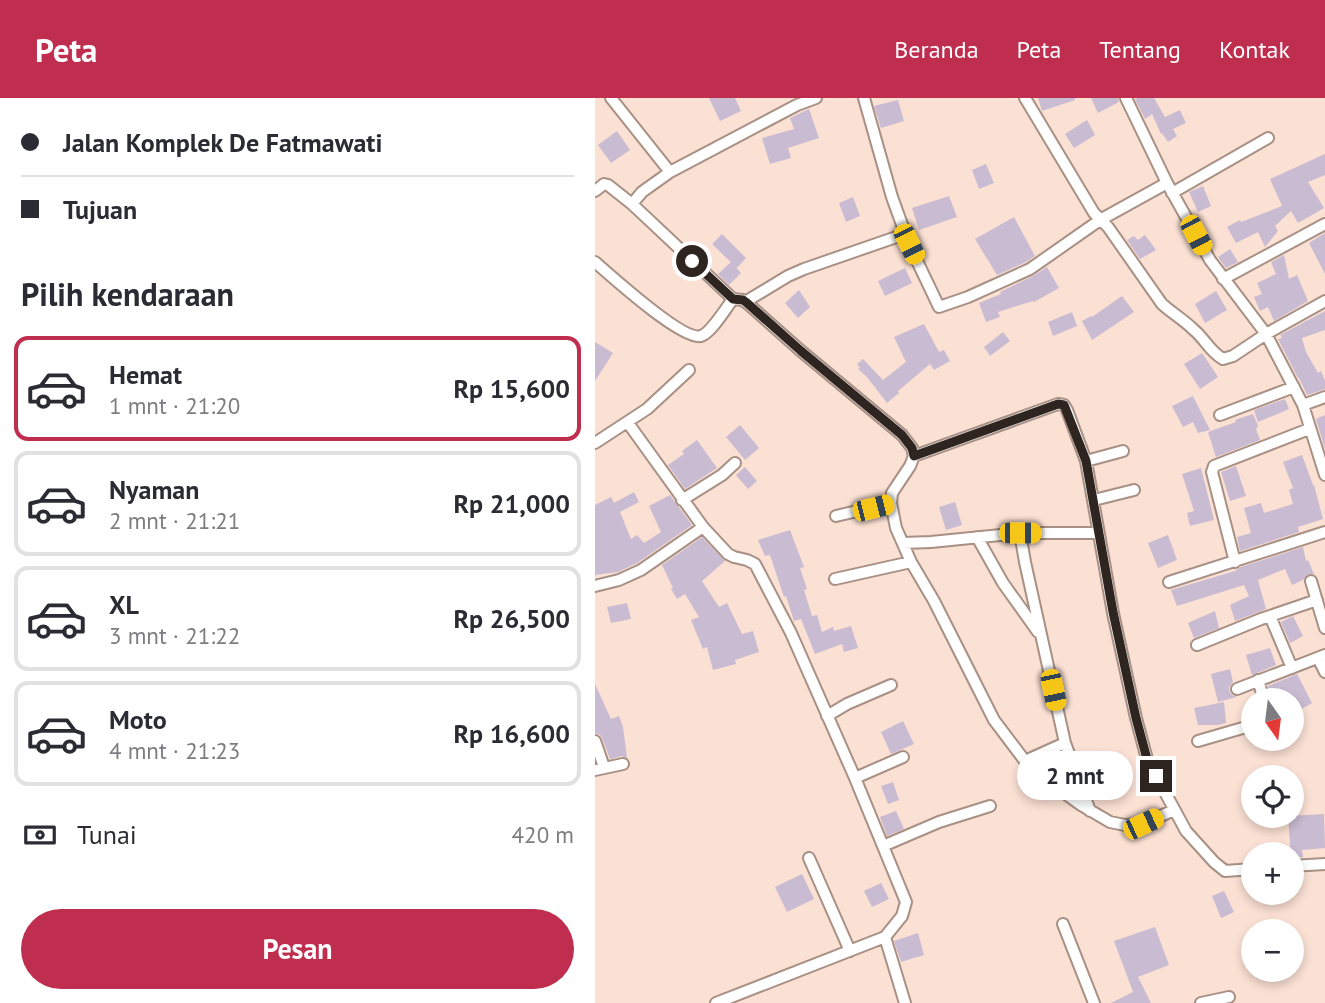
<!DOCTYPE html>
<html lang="id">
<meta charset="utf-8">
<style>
body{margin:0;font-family:"PT Sans",sans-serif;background:#f7f7f7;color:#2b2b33;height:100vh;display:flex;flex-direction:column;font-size:26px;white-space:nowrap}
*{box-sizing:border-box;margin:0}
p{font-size:23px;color:#7c7c81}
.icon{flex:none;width:38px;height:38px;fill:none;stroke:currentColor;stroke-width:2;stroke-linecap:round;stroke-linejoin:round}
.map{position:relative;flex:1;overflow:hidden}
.details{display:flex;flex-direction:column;background:#fff;width:595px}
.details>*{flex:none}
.guide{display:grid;align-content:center;height:154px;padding:0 21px;background:#fff}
.needle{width:46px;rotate:166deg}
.tools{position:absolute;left:646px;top:590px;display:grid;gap:14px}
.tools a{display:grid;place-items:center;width:63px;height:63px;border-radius:50%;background:#fff;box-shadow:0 4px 10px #0003;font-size:35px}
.end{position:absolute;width:32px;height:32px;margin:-16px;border:9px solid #2e2420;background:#fff;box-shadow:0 0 0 4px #fff}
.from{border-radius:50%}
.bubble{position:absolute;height:49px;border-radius:24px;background:#fff;box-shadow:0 4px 10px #0003;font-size:23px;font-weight:700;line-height:49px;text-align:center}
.car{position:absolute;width:21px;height:42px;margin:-21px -10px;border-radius:9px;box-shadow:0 0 5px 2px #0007;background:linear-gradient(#f5c518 24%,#345 0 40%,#f5c518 0 76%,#345 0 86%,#f5c518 0)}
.guide b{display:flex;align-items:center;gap:24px;height:66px;font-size:26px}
.guide b+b{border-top:2px solid #e1e1e2}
.guide i{width:18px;height:18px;background:#2b2b33}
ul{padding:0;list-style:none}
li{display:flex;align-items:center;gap:21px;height:105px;margin:0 14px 10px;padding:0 7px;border:4px solid #e1e1e2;border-radius:14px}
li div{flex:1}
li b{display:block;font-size:26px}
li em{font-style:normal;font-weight:700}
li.active{border-color:#bf2e4f}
li>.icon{width:63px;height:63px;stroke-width:1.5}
h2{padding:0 21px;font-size:32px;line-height:84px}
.pay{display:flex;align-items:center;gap:18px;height:77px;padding:0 21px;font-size:26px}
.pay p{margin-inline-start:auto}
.primary-button{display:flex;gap:14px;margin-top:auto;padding:14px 21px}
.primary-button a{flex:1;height:80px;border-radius:42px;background:#bf2e4f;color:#fff;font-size:28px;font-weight:700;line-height:80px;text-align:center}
header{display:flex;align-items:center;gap:42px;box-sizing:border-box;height:98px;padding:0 35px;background:#bf2e4f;color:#fff}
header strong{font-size:33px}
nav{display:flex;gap:38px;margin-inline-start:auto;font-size:24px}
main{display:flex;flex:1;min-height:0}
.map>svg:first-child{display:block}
.building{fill:#c9bbd1}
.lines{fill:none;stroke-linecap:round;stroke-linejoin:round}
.minor-casing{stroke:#a89084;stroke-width:14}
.minor{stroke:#fff;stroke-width:10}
.route{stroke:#2e2420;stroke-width:9}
</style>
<header>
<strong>Peta</strong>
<nav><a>Beranda</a><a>Peta</a><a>Tentang</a><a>Kontak</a></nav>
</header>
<main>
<section class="details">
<div class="guide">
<b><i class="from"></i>Jalan Komplek De Fatmawati</b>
<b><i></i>Tujuan</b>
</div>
<h2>Pilih kendaraan</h2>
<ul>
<li class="active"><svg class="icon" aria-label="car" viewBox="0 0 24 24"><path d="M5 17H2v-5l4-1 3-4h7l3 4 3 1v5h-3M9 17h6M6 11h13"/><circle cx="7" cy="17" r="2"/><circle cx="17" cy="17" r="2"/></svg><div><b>Hemat</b><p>1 mnt · 21:20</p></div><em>Rp 15,600</em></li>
<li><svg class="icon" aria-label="car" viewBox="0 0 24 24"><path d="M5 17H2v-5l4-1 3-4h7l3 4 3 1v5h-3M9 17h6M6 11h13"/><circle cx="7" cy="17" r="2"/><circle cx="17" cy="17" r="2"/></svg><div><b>Nyaman</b><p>2 mnt · 21:21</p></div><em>Rp 21,000</em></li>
<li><svg class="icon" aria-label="car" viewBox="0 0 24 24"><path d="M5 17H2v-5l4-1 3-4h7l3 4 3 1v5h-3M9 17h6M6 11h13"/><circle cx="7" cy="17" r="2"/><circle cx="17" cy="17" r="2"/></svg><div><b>XL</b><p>3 mnt · 21:22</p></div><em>Rp 26,500</em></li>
<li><svg class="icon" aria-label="car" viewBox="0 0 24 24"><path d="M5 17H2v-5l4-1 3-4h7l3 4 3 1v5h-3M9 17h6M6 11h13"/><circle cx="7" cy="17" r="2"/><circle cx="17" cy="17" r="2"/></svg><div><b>Moto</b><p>4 mnt · 21:23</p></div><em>Rp 16,600</em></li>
</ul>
<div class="pay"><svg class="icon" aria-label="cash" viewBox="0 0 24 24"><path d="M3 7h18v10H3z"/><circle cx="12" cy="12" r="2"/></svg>Tunai<p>420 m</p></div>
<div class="primary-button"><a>Pesan</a></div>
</section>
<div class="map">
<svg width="730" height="905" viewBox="0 0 730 905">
<rect width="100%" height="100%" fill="#fbe0d4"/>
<path class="building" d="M114,0H140L146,13L125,23Z
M443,0H480V2L447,13Z
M496,0H523L524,4L503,15Z
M543,0H559L570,19L585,12L591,25L578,31L582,38L573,44L567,35L566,36L557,16L550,21L540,1Z
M303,2L309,23L286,30L279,8Z
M214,11L224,40L193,50L196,60L175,66L167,40L199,31L195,20Z
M492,22L500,37L479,50L470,36Z
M22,33L35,52L16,65L3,47Z
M730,56V77L713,84L729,110L703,125L696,113L680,128L683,133L670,149L663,134L641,145L632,129L645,122L646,124L687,108L675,81Z
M391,66L399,85L384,91L377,72Z
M608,88L616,108L603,114L594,94Z
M354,98L362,119L324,132L317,110Z
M258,99L265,118L251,124L244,105Z
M419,119L440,158L431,164L402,177L380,141Z
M730,135V176L714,145Z
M127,136L151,160L142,170L117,146Z
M550,137L561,152L545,161L532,142L539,138L543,142Z
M635,151L643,164L631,170L623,159Z
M689,157L694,181L702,177L713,203L679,223L673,209L665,213L659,199L667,196L662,185L681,176L676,164Z
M136,164L146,175L134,187L123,176Z
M452,169L464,190L439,204L438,203L403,214L405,219L391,224L384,205L406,196L405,194L438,178Z
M310,170L317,185L290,198L283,183Z
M204,192L215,209L203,220L190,205Z
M621,193L632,212L610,225L600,206Z
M527,198L539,214L497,242L487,223L496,218L497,219Z
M730,213V232L707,240L711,254L723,275L726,273L730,283V291L712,297L704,280H703L683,241L687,240L685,237Z
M477,214L482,228L458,238L453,224Z
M329,226L344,254L349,252L355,263L339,272L335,266L303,293L304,295L292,305L272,279L263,271L265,270L262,266L268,261L288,282L311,264L299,239Z
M408,234L415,243L395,258L389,249Z
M0,244L18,255L0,283Z
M607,255L623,279L605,291L589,266Z
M598,298L615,332L603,335L598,324L588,329L577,308Z
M690,301L694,311L663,324L659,312Z
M658,316L663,328L661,331L665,342L621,359L613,334L641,324L640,322Z
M730,317V351L721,321Z
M145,327L164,350L150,362L131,339Z
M102,342L122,370L90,391L73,367L89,356L87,353Z
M707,357L718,387H719L728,421L703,429L704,434L645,453L642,439L656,435L649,410L666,405L669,415L698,406L694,392L698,390L688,364Z
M641,368L651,398L635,403L626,374Z
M150,369L162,383L153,391L141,377Z
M606,370L619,422L595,428L592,415L599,413L587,376Z
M39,394L44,404L25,414L36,441L42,437L49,445L66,434L54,408L75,397L97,427L42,465L23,474L0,477V407L16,399L19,405Z
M360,404L367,427L351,432L344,409Z
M195,432L209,469L205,470L212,491L209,492L217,518L222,517L227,534L238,529L239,533L256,528L263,550L249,554L247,546L220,556L206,521L199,523L191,498L189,499L175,457L170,458L163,442Z
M573,437L582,462L563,470L553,445Z
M107,439L130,463L107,483L124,509L132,505L147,536L158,533L164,554L140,562L141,566L118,572L112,549L108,551L96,522L104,519L90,496L82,501L76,491L78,490L67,467Z
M708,449L711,463L713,462L719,476H713L708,482L697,487L690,471L663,482L671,511L640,523L635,507L654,498L649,487L582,508L576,492L640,473L646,469Z
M32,505L36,521L16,525L12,509Z
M620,513L624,530L599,540L593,525Z
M698,518L708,538L695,545L686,524Z
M675,550L681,567L657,577L651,557Z
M635,571L638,584L634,589V593L637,597L642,599L623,604L616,576Z
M702,576L717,605L696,617V602H679L673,588Z
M0,586L16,621L24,618L28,629L32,660L27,658L15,661L7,640L5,637L0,635Z
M629,604L631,625L623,627H603L599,610Z
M308,623L319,646L296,656L286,634Z
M298,684L304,702L293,706L286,688Z
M301,713L309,731L292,738L285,719Z
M729,716L730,750L707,752L708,759L696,760L693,718Z
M207,776L219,801L192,814L180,789Z
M286,785L294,801L277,809L269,793Z
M629,793L639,814L626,820L617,798Z
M560,829L574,867L543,879L556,905H516L538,894L519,843Z
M323,835L329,857L306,864L299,843Z"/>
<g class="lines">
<defs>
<path id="minor" d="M16,0L75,74
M269,0L297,99L314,146L344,209L373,199L435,171L505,122L572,85
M430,0L499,115L513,129L567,206C577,215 589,222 599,232C610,241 615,254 628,261L638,258L671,236L708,307
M531,0L572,85L615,162L671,236L730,203
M0,93L9,86L13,87L37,106L138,201L148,202L152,205L206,253L307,337L317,350L319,358L315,368L297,395L296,405L301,430L316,464L339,503L399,622L436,671L486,707L515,724L530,727L548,726L579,712
M577,95L673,40
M37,106L47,94L75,74L202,7L221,0
M0,164C16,178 88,243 106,238C116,235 131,210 138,201
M628,181L730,126
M150,204L193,178L209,171L310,136
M730,299L708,307L730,377
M625,317L699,289
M33,325L108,429L133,456L139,459L152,462L160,466L196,535L260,680L311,804L307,818L290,839L121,905
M0,345L52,311L94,272
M528,353L491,363L518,515L541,620L552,661L591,733L619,764L630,773L658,771
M319,358L463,306L469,307L472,312L491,363
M87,402L127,377L140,365
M499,402L539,392
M241,418L296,405
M425,435L430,464L470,645L495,713
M382,439L408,485L443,534
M308,445L336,444L425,435H504
M640,464L617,374L619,368L714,331
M240,481L316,464
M716,483L730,530
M574,484L730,434
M0,488L24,482L46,472L108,429
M675,518L697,570
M602,547L666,521L722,502
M723,560L730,574
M663,582L669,602
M642,591L730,557
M232,618L252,606L296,587
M0,643L9,669
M603,643L658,627
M430,663L470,645
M0,672L28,666
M260,680L308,659
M288,748L344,724L395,708
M214,760L255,853
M696,768L730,766
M468,826L499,905
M290,839L310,905
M606,905L634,899"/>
</defs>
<use href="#minor" class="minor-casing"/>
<use href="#minor" class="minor"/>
</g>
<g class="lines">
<path class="route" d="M97,163L138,201L148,202L152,205L206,253L307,337L317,350L319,358L463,306L469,307L491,363L518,514L541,620L552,661L561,678"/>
</g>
</svg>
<div class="tools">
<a><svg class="needle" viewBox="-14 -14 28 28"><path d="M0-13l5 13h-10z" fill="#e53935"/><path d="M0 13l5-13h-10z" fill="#7c7c81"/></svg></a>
<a><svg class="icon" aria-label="locate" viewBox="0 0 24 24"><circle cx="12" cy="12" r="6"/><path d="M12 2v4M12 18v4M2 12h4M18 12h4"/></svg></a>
<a>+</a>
<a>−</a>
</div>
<i class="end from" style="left:97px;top:163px"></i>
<i class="end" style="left:561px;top:678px"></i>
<div class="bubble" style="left:422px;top:653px;width:116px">2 mnt</div>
<i class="car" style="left:601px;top:137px;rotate:152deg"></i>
<i class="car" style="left:314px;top:146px;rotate:154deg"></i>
<i class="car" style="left:278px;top:410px;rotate:76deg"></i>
<i class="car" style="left:425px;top:435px;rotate:90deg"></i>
<i class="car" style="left:458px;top:592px;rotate:168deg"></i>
<i class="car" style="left:548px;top:726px;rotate:65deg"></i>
</div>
</main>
